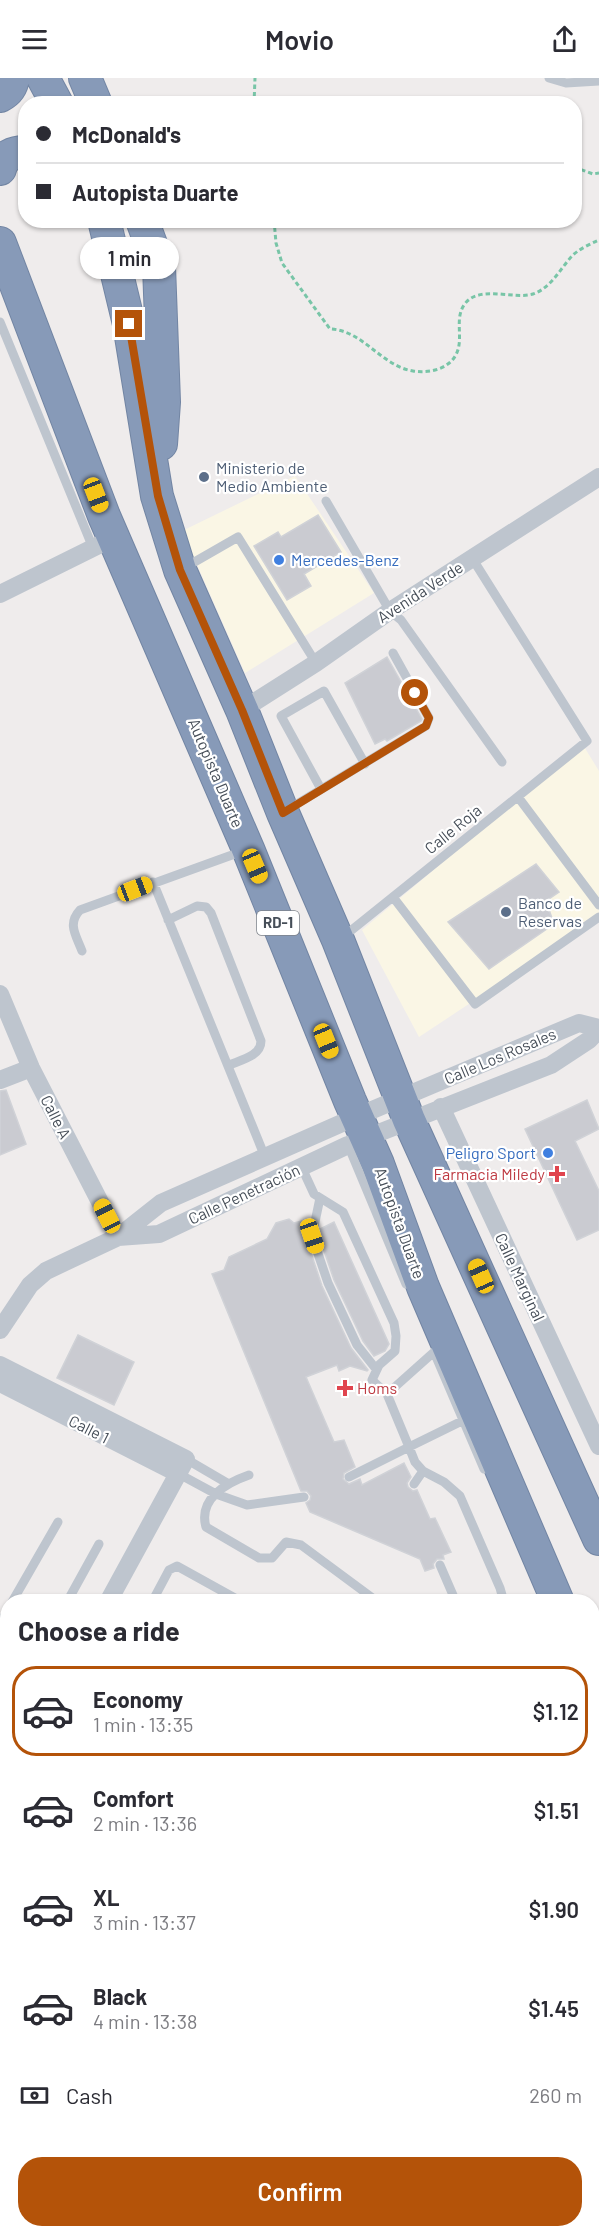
<!DOCTYPE html>
<meta charset="utf-8">
<style>
body{margin:0;font-family:Barlow,sans-serif;background:#f7f7f7;color:#2b2b33;height:100vh;display:flex;flex-direction:column;font-size:22px;white-space:nowrap}
*{box-sizing:border-box;margin:0}
p{font-size:20px;color:#7c7c81}
.icon{flex:none;width:33px;height:33px;fill:none;stroke:currentColor;stroke-width:2;stroke-linecap:round;stroke-linejoin:round}
.map{position:relative;flex:1;overflow:hidden}
.side{position:absolute;left:0px;top:1516px;width:600px;height:644px;display:flex;flex-direction:column;background:#fff;border-radius:24px 24px 0 0;box-shadow:0 2px 4px #0004}
.side>*{flex:none}
.top-card{position:absolute;left:18px;top:18px;width:564px;height:132px;border-radius:24px;box-shadow:0 2px 4px #0004;display:grid;align-content:center;height:132px;padding:0 18px;background:#fff}
.end{position:absolute;width:27px;height:27px;margin:-14px;border:8px solid #b45309;background:#fff;box-shadow:0 0 0 3px #fff}
.from{border-radius:50%}
.bubble{position:absolute;height:42px;border-radius:21px;background:#fff;box-shadow:0 2px 4px #0004;font-size:20px;font-weight:600;line-height:42px;text-align:center}
.car{position:absolute;width:18px;height:36px;margin:-18px -9px;border-radius:8px;box-shadow:0 0 4px 2px #0007;background:linear-gradient(#f5c518 24%,#345 0 40%,#f5c518 0 76%,#345 0 86%,#f5c518 0)}
.top-card b{display:flex;align-items:center;gap:21px;height:57px;font-size:22px}
.top-card b+b{border-top:2px solid #e1e1e2}
.top-card i{width:15px;height:15px;background:#2b2b33}
ul{padding:0;list-style:none}
li{display:flex;align-items:center;gap:18px;height:90px;margin:0 12px 9px;padding:0 6px;border:3px solid transparent;border-radius:24px}
li div{flex:1}
li b{display:block;font-size:22px}
li em{font-style:normal;font-weight:600}
li.selected{border-color:#b45309}
li>.icon{width:54px;height:54px;stroke-width:1.5}
h2{padding:0 18px;font-size:27px;line-height:72px}
.pay{display:flex;align-items:center;gap:15px;height:66px;padding:0 18px;font-size:22px}
.pay p{margin-inline-start:auto}
.primary-button{display:flex;gap:12px;margin-top:auto;padding:12px 18px}
.primary-button a{flex:1;height:69px;border-radius:24px;background:#b45309;color:#fff;font-size:24px;font-weight:600;line-height:69px;text-align:center}
header{display:flex;justify-content:space-between;align-items:center;height:78px;padding:0 18px;background:#fff;font-size:27px;font-weight:600}
.map>svg:first-child{display:block}
.commercial{fill:#faf6e5}
.building{fill:#cacbd1;stroke:#d0d2d7;stroke-width:1.5}
.lines{fill:none;stroke-linecap:round;stroke-linejoin:round}
.motorway-casing{stroke:#7285a3;stroke-width:34}
.path{stroke:#78c5a7;stroke-width:3;stroke-dasharray:4.5 3;stroke-linecap:butt}
.service{stroke:#bec5ce;stroke-width:9}
.minor{stroke:#bec5ce;stroke-width:18}
.motorway{stroke:#879ab8;stroke-width:32}
.route{stroke:#b45309;stroke-width:8}
.service-dot{fill:#5c6f8a;stroke:#fff;stroke-width:2}
.shop-dot{fill:#3f7fe0;stroke:#fff;stroke-width:2}
.health-dot{fill:#e0444e;stroke:#fff;stroke-width:2}
.labels{text-anchor:middle;stroke-width:4.5;stroke-linejoin:round;paint-order:stroke}
.shield{fill:#fff;stroke:#7e838a;stroke-width:1.5}
.shield-label{font-size:15px;font-weight:bold;fill:#464e58}
.service-label{font-size:16px;fill:#4e5e75;stroke:#fff;text-anchor:start}
.shop-label{font-size:16px;fill:#366cbe;stroke:#fff;text-anchor:start}
.street-label{font-size:16px;fill:#464e58;stroke:#fff}
.health-label{font-size:16px;fill:#be3a42;stroke:#fff;text-anchor:end}
</style>
<header><svg class="icon" aria-label="menu" viewBox="0 0 24 24"><path d="M4 6h16M4 12h16M4 18h16"/></svg>Movio<svg class="icon" aria-label="share" viewBox="0 0 24 24"><path d="M12 15V3M7 8l5-5 5 5M5 13v7h14v-7"/></svg></header>
<div class="map">
<svg width="599" height="2159" viewBox="0 0 599 2159">
<rect width="100%" height="100%" fill="#efecec"/>
<path class="commercial" d="M295,398L374,515L245,595L182,453Z
M583,667L599,693V840L419,959L362,852Z"/>
<path class="building" d="M318,437L341,474L304,496L311,508L287,522L254,468L278,454L281,459Z
M387,579L422,641L421,643L387,663L385,661L375,666L345,605Z
M536,786L559,814L546,823L554,846L489,891L448,844Z
M6,1012L26,1066L0,1077V1013Z
M587,1022L599,1051L575,1063L599,1113V1152L577,1162L525,1051Z
M289,1141L294,1145L305,1142L308,1144L306,1160L322,1208L351,1270L368,1292L367,1293L350,1288L339,1293L337,1287L306,1299L334,1364L344,1362L355,1389L344,1395L343,1401L349,1406L360,1401L362,1407L404,1385L411,1399L407,1405L408,1409L413,1413L417,1412L430,1441L435,1440L451,1474L443,1477L444,1481H437L433,1486L434,1490L425,1493L420,1481L310,1434L306,1425L310,1422L311,1418L307,1413H301L212,1196L224,1192L229,1179L267,1161L276,1145Z
M334,1144L389,1266L385,1273L374,1278L363,1263L334,1202L319,1158L320,1151Z
M78,1257L134,1284L114,1327L57,1300Z"/>
<g class="lines">
<defs>
<path id="motorway" d="M43,0L57,26
M85,0L96,26
M0,18C8,14 12,8 13,0
M0,91C3,78 13,74 26,74
M104,142L129,246L157,418L180,492L242,632L283,735L338,862L409,1042L599,1461
M142,142L159,188L164,324L161,366
M0,165L104,438L248,771L350,1023L378,1086L423,1209L558,1524
M592,1604L599,1619"/>
</defs>
<use href="#motorway" class="motorway-casing"/>
<path class="path" d="M254,26L255,0
M574,89L593,96L599,95
M274,142L276,165L282,185L330,251C363,252 381,288 413,293C433,296 456,289 459,267C461,254 456,239 464,227C478,206 514,222 533,216C551,210 560,191 572,178C579,171 590,166 599,162"/>
<path class="service" d="M549,0L566,5L599,3
M0,244L93,470
M326,423L390,533L401,542L502,684
M184,490L238,459L316,585
M321,711L281,638L324,613L365,686
M518,719L599,827
M287,732L426,648L429,640L393,575
M153,804L265,1079
M393,819L475,926L599,839
M168,842L197,828L206,829L211,835L261,963C261,978 241,982 229,987
M343,859L587,663L472,480
M82,873C76,857 67,846 80,832L243,773
M348,1067L406,1206
M302,1090L314,1116L343,1134L394,1245L396,1258L395,1273L379,1287L372,1302L387,1316
M320,1120L312,1158L328,1205L357,1267L376,1291
M434,1274L484,1391
M434,1274L387,1316L409,1369L462,1343
M186,1381L227,1405
M179,1396L216,1416L247,1427L304,1419
M249,1397C226,1405 198,1421 206,1449L259,1480H272L286,1464L301,1467L378,1524
M349,1399L409,1369L415,1384L423,1393
M414,1406L423,1393L444,1404L460,1418L500,1510L504,1524
M440,1487L456,1524
M12,1524L58,1444
M67,1524L99,1466
M152,1524L169,1492L177,1488L242,1524
M0,1545L8,1532"/>
<path class="minor" d="M0,516L113,460
M242,632L316,585L390,533L599,399
M0,916L31,990L118,1159
M0,1002L31,990
M441,1029L599,1368
M118,1159L159,1156L348,1067L551,987L589,962L599,951
M0,1252L30,1207L46,1193L118,1159L161,1125L358,1038L579,945L599,950
M0,1287L186,1381L108,1524
M0,1305L179,1396
M0,1592L8,1597"/>
<use href="#motorway" class="motorway"/>
</g>
<g class="lines">
<path class="route" d="M129,246L158,418L180,492L242,632L283,735L426,648L429,640L415,615"/>
</g>
<g class="service-dot">
<circle cx="204" cy="399" r="6"/>
<circle cx="506" cy="834" r="6"/>
</g>
<g class="shop-dot">
<circle cx="279" cy="482" r="6"/>
<circle cx="548" cy="1075" r="6"/>
</g>
<g class="health-dot">
<path d="M554 1087h6v6h6v6h-6v6h-6v-6h-6v-6h6z"/>
<path d="M342 1301h6v6h6v6h-6v6h-6v-6h-6v-6h6z"/>
</g>
<g class="labels">
<rect class="shield" x="257" y="833" width="42" height="24" rx="4.5"/>
<g class="shield-label">
<text x="278" y="850">RD-1</text>
</g>
<g class="service-label">
<text x="216" y="396">Ministerio de<tspan x="216" dy="18">Medio Ambiente</tspan></text>
<text x="518" y="831">Banco de<tspan x="518" dy="18">Reservas</tspan></text>
</g>
<g class="shop-label">
<text x="291" y="488">Mercedes-Benz</text>
<text x="536" y="1081" text-anchor="end">Peligro Sport</text>
</g>
<g class="street-label">
<text transform="translate(420 514) rotate(-33)" y="6">Avenida Verde</text>
<text transform="translate(216 695) rotate(67)" y="6">Autopista Duarte</text>
<text transform="translate(453 751) rotate(-39)" y="6">Calle Roja</text>
<text transform="translate(500 978) rotate(-23)" y="6">Calle Los Rosales</text>
<text transform="translate(56 1039) rotate(63)" y="6">Calle A</text>
<text transform="translate(244 1116) rotate(-25)" y="6">Calle Penetración</text>
<text transform="translate(400 1145) rotate(70)" y="6">Autopista Duarte</text>
<text transform="translate(520 1199) rotate(65)" y="6">Calle Marginal</text>
<text transform="translate(89 1351) rotate(27)" y="6">Calle 1</text>
</g>
<g class="health-label">
<text x="545" y="1102">Farmacia Miledy</text>
<text x="357" y="1316" text-anchor="start">Homs</text>
</g>
</g>
</svg>
<i class="end from" style="left:415px;top:615px"></i>
<i class="end" style="left:129px;top:246px"></i>
<div class="bubble" style="left:80px;top:159px;width:99px">1 min</div>
<i class="car" style="left:96px;top:417px;rotate:159deg"></i>
<i class="car" style="left:255px;top:788px;rotate:157deg"></i>
<i class="car" style="left:135px;top:811px;rotate:69deg"></i>
<i class="car" style="left:326px;top:963px;rotate:158deg"></i>
<i class="car" style="left:107px;top:1138px;rotate:333deg"></i>
<i class="car" style="left:312px;top:1158px;rotate:161deg"></i>
<i class="car" style="left:481px;top:1198px;rotate:336deg"></i>
<div class="top-card">
<b><i class="from"></i>McDonald's</b>
<b><i></i>Autopista Duarte</b>
</div>
<section class="side">
<h2>Choose a ride</h2>
<ul>
<li class="selected"><svg class="icon" aria-label="car" viewBox="0 0 24 24"><path d="M5 17H2v-5l4-1 3-4h7l3 4 3 1v5h-3M9 17h6M6 11h13"/><circle cx="7" cy="17" r="2"/><circle cx="17" cy="17" r="2"/></svg><div><b>Economy</b><p>1 min · 13:35</p></div><em>$1.12</em></li>
<li><svg class="icon" aria-label="car" viewBox="0 0 24 24"><path d="M5 17H2v-5l4-1 3-4h7l3 4 3 1v5h-3M9 17h6M6 11h13"/><circle cx="7" cy="17" r="2"/><circle cx="17" cy="17" r="2"/></svg><div><b>Comfort</b><p>2 min · 13:36</p></div><em>$1.51</em></li>
<li><svg class="icon" aria-label="car" viewBox="0 0 24 24"><path d="M5 17H2v-5l4-1 3-4h7l3 4 3 1v5h-3M9 17h6M6 11h13"/><circle cx="7" cy="17" r="2"/><circle cx="17" cy="17" r="2"/></svg><div><b>XL</b><p>3 min · 13:37</p></div><em>$1.90</em></li>
<li><svg class="icon" aria-label="car" viewBox="0 0 24 24"><path d="M5 17H2v-5l4-1 3-4h7l3 4 3 1v5h-3M9 17h6M6 11h13"/><circle cx="7" cy="17" r="2"/><circle cx="17" cy="17" r="2"/></svg><div><b>Black</b><p>4 min · 13:38</p></div><em>$1.45</em></li>
</ul>
<div class="pay"><svg class="icon" aria-label="cash" viewBox="0 0 24 24"><path d="M3 7h18v10H3z"/><circle cx="12" cy="12" r="2"/></svg>Cash<p>260 m</p></div>
<div class="primary-button"><a>Confirm</a></div>
</section>
</div>
